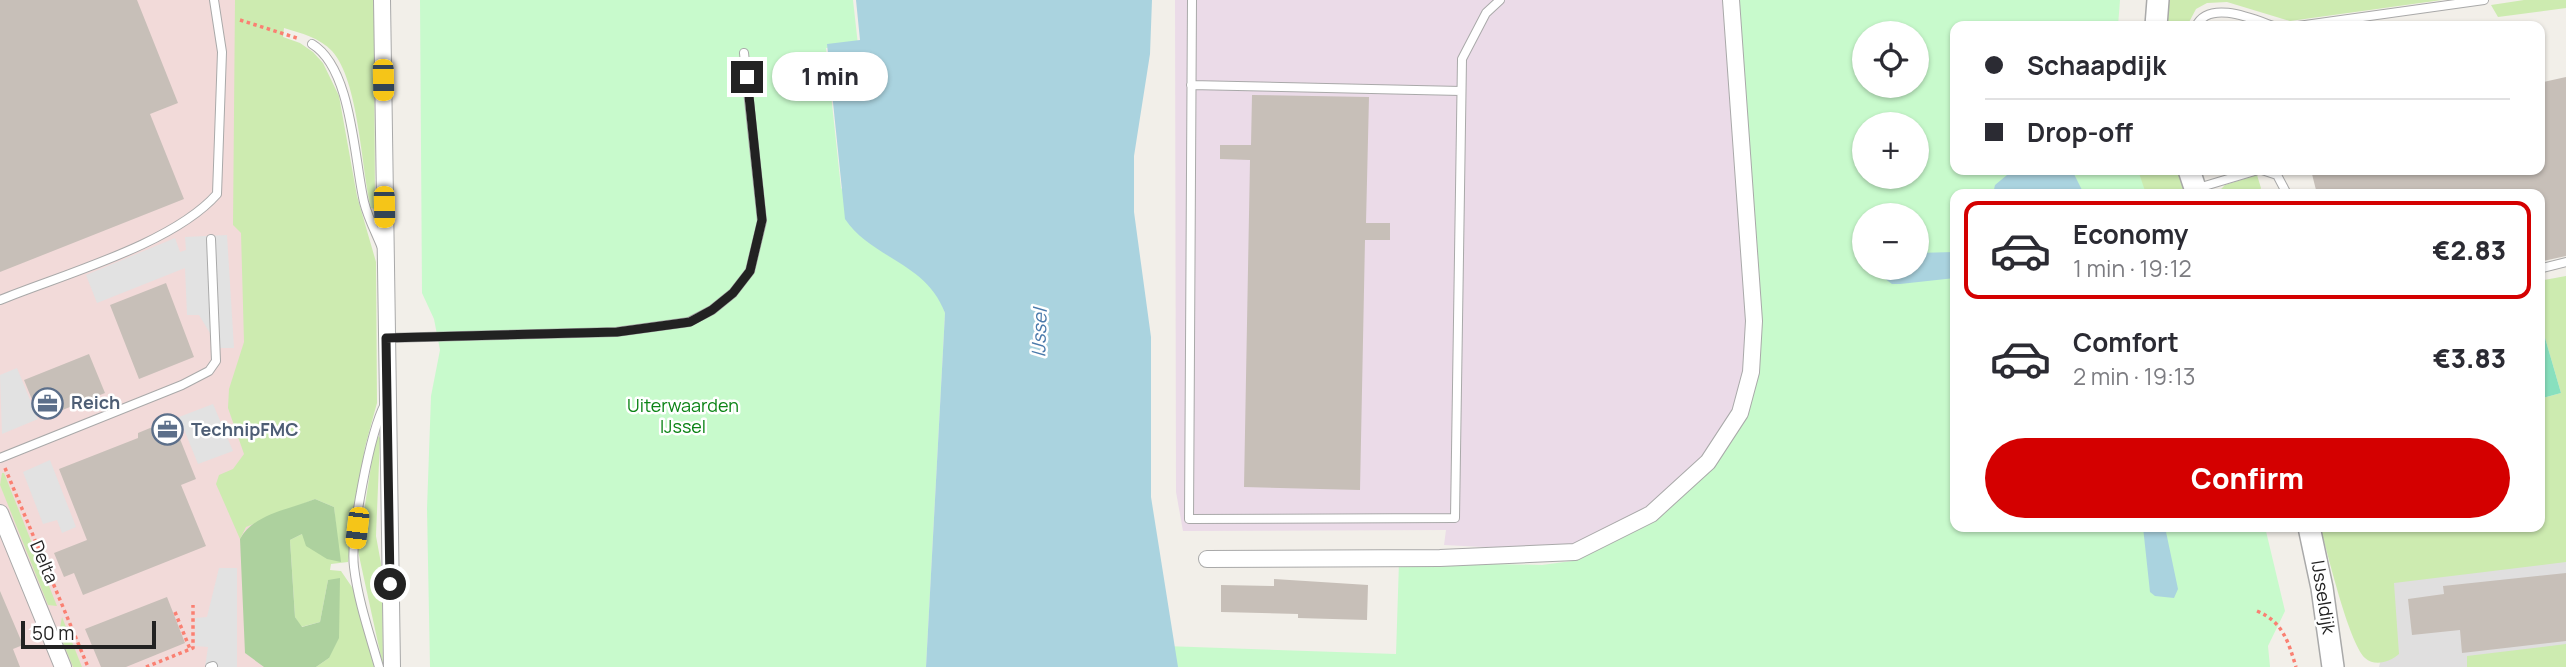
<!DOCTYPE html>
<meta charset="utf-8">
<style>
body{margin:0;font-family:Manrope,sans-serif;background:#f7f7f7;color:#2b2b33;height:100vh;display:flex;flex-direction:column;font-size:26px;white-space:nowrap}
*{box-sizing:border-box;margin:0}
p{font-size:23px;color:#7c7c81}
.icon{flex:none;width:38px;height:38px;fill:none;stroke:currentColor;stroke-width:2;stroke-linecap:round;stroke-linejoin:round}
.map{position:relative;flex:1;overflow:hidden}
.details{position:absolute;left:1950px;top:189px;width:595px;height:343px;display:flex;flex-direction:column;background:#fff;border-radius:14px;box-shadow:0 2px 5px #0004}
.details>*{flex:none}
.banner{position:absolute;left:1950px;top:21px;width:595px;height:154px;border-radius:14px;box-shadow:0 2px 5px #0004;display:grid;align-content:center;height:154px;padding:0 35px;background:#fff}
.buttons{position:absolute;left:1852px;top:21px;display:grid;gap:14px}
.buttons a{display:grid;place-items:center;width:77px;height:77px;border-radius:50%;background:#fff;box-shadow:0 2px 5px #0004;font-size:35px}
.scale{position:absolute;left:21px;bottom:18px;width:135px;box-sizing:border-box;padding-left:7px;border:4px solid #222;border-top:0;font-size:19px;line-height:24px;white-space:nowrap;color:#222;-webkit-text-stroke:5px #fff;paint-order:stroke}
.end{position:absolute;width:32px;height:32px;margin:-16px;border:9px solid #222;background:#fff;box-shadow:0 0 0 4px #fff}
.from{border-radius:50%}
.bubble{position:absolute;height:49px;border-radius:24px;background:#fff;box-shadow:0 2px 5px #0004;font-size:23px;font-weight:800;line-height:49px;text-align:center}
.car{position:absolute;width:21px;height:42px;margin:-21px -10px;border-radius:9px;box-shadow:0 0 5px 2px #0007;background:linear-gradient(#f5c518 24%,#345 0 40%,#f5c518 0 76%,#345 0 86%,#f5c518 0)}
.banner b{display:flex;align-items:center;gap:24px;height:66px;font-size:26px}
.banner b+b{border-top:2px solid #e1e1e2}
.banner i{width:18px;height:18px;background:#2b2b33}
ul{padding:12px 0 0;list-style:none}
li{display:flex;align-items:center;gap:21px;height:98px;margin:0 14px 10px;padding:0 21px;border:4px solid transparent;border-radius:14px}
li div{flex:1}
li b{display:block;font-size:26px}
li em{font-style:normal;font-weight:800}
li.active{border-color:#d40000}
li>.icon{width:63px;height:63px;stroke-width:1.5}
.button{display:flex;gap:14px;margin-top:auto;padding:14px 35px}
.button a{flex:1;height:80px;border-radius:42px;background:#d40000;color:#fff;font-size:28px;font-weight:800;line-height:80px;text-align:center}
.map>svg:first-child{display:block}
.residential{fill:#e0dfdf}
.commercial{fill:#f2dad9}
.industrial{fill:#ebdbe8}
.grass{fill:#cdebb0}
.forest{fill:#add19e}
.park{fill:#c8facc;fill-rule:evenodd}
.pitch{fill:#88e0be}
.parking{fill:#e2e2e2}
.water{fill:#aad3df}
.building{fill:#c7bfb8}
.lines{fill:none;stroke-linecap:round;stroke-linejoin:round}
.service-casing{stroke:#a9a9a9;stroke-width:10}
.minor-casing{stroke:#a9a9a9;stroke-width:18}
.tertiary-casing{stroke:#a9a9a9;stroke-width:24}
.path{stroke:#fa8072;stroke-width:3.5;stroke-dasharray:3.5 3.5;stroke-linecap:butt}
.service{stroke:#fff;stroke-width:8}
.minor{stroke:#fff;stroke-width:16}
.tertiary{stroke:#fff;stroke-width:21}
.route{stroke:#222;stroke-width:9}
.labels{text-anchor:middle;stroke-width:5;stroke-linejoin:round;paint-order:stroke}
.service-label{font-size:18px;font-weight:bold;fill:#4e5e75;stroke:#fff;text-anchor:start}
.park-label{font-size:18px;fill:#0c8416;stroke:#fff}
.street-label{font-size:18px;fill:#222;stroke:#fff}
.water-label{font-size:19px;font-style:italic;fill:#4a7aab;stroke:#fff}
</style>
<div class="map">
<svg width="2566" height="667" viewBox="0 0 2566 667">
<rect width="100%" height="100%" fill="#f2efe9"/>
<path class="residential" d="M2566,484V667H2379L2385,643L2381,527H2539Z"/>
<path class="commercial" d="M0,0H268V667H0Z"/>
<path class="industrial" d="M1175,0H1724L1749,347L1742,392L1711,454L1646,510L1572,546L1503,548L1444,545L1446,530L1183,531L1176,492Z"/>
<path class="grass" d="M235,0H374L375,209L371,208C361,167 359,81 332,51C320,38 301,33 284,28L283,37L300,43L313,52L323,63L339,96L357,196L376,262L377,403L365,447L348,562L331,564L330,570L341,571L356,593L374,667H316L329,658L328,580L320,622L301,627L295,617L290,540L302,534L336,530L334,507L315,499L246,527L240,539L216,484L219,475L233,469L244,454L228,408L229,389L244,342L241,233L233,225Z
M2166,0H2442L2290,21L2227,2L2207,3L2196,9L2187,26H2165Z
M2524,0H2566V8L2498,17L2491,5Z
M2072,170H2180L2188,194H2084Z
M2257,175L2261,188L2258,194H2216L2225,185Z
M2566,276V562L2394,583L2399,654C2390,662 2375,667 2365,658C2348,641 2328,553 2320,527H2539V399L2561,393L2539,317V281Z
M376,433L380,438L376,536L382,569L383,666L358,551Z
M2,473H4L57,606L48,605L0,485Z
M62,617L82,667H73L59,633Z
M2566,644V667H2467V656Z"/>
<path class="forest" d="M315,499L334,507L341,562L327,559L306,546L302,534L290,540L295,617L302,627L320,622L328,580L340,578L339,638L329,658L316,667H264L245,653L240,539C253,514 291,509 315,499Z"/>
<path class="park" d="M420,0H853L858,45L826,48L841,188L885,252L926,280L938,295L945,313L926,667H430L427,509L431,396L440,350L434,319L422,293Z
M1734,0H2120L2118,26H1955V170H2138L2146,194H1955V527H2265L2285,611L2268,646L2270,667H1167L1165,646L1396,654L1399,562L1542,565L1572,561L1603,546L1700,478L1754,384ZM1864,33H1916V86H1864ZM1864,124H1916V177H1864ZM1864,215H1916V268H1864Z"/>
<path class="pitch" d="M2539,317L2561,393L2539,399Z"/>
<path class="parking" d="M227,235L234,348H219L199,315H187L185,268L97,303L86,275L175,238L180,252L186,250L185,237Z
M17,368L38,419L2,434L0,375Z
M213,404L233,451L198,464L179,417Z
M50,460L76,527L62,533L57,520L43,524L23,472Z
M219,568H237V667H205L208,647L195,646V618L207,617Z"/>
<path class="water" d="M856,0H1152L1150,54L1134,156V212L1151,337V497L1178,667H926L945,313C926,262 872,259 845,219L827,44L860,40Z
M2013,170H2072L2084,194H1993L1995,185Z
M1955,252V278L1900,284H1892L1884,278L1885,268H1916V253Z
M2143,527H2165L2178,589L2174,598L2155,596L2150,592Z"/>
<path class="building" d="M0,0H137L178,103L150,114L184,199L0,272Z
M2566,77V256L2539,262V194H2317L2311,170H2539V83Z
M1252,95L1369,97L1366,223H1390V240H1365L1360,490L1244,487L1250,160L1220,159V145H1251Z
M166,283L194,357L139,379L110,305Z
M89,354L105,393L40,419L24,380Z
M172,419L196,479L181,485L206,546L83,595L74,573L64,577L54,553L87,540L59,469L138,438V433Z
M2566,573V641L2462,653L2460,630L2412,635L2408,599L2444,594L2443,586Z
M1274,579L1368,585L1367,620L1298,618V614L1221,612V585L1274,586Z
M0,591L23,645L13,649L20,667H0Z
M167,597L185,643L126,667H101L85,629Z"/>
<g class="lines">
<defs>
<path id="service" d="M1192,0L1189,519L1455,518L1462,59L1486,13L1500,0
M2196,26C2209,0 2251,18 2273,26
M2298,26L2484,0
M312,44C352,68 354,159 364,202C368,218 376,233 382,248
M1191,85L1461,91
M2262,170L2277,175L2287,194
M2198,188L2258,170
M2539,269L2566,262
M0,300C64,274 173,244 217,194L222,52L214,0
M386,338L616,332L689,322L712,310L733,293L750,271L762,221L744,53
M0,458L182,385L209,371L216,361L211,239
M210,667L213,666
M379,667C370,635 358,601 354,567C350,536 370,432 385,404"/>
<path id="minor" d="M382,0L392,667
M0,513L63,667
M1207,559L1440,558L1575,552L1651,514L1708,462L1740,413L1751,372L1754,321L1731,0"/>
<path id="tertiary" d="M2156,26L2158,0
M2189,170L2197,194
M2309,527L2322,588L2333,667"/>
</defs>
<use href="#service" class="service-casing"/>
<use href="#minor" class="minor-casing"/>
<use href="#tertiary" class="tertiary-casing"/>
<path class="path" d="M240,20L300,39
M5,468L88,667
M2257,611C2283,622 2288,641 2296,667
M175,612L190,649
M146,667L193,648V605"/>
<use href="#service" class="service"/>
<use href="#minor" class="minor"/>
<use href="#tertiary" class="tertiary"/>
</g>
<g class="lines">
<path class="route" d="M390,584L386,338L617,332L690,322L712,310L733,293L750,271L762,220L747,77"/>
</g>
<defs>
<symbol id="office-ring" viewBox="-11 -11 22 22"><circle r="9.5" fill="#fff" stroke="#5c6f8a" stroke-width="1.5"/><path d="M-6-3h4V-5.5h4V-3h4V5H-6ZM-1-4.5V-3h2v-1.5ZM-6 0V1H6V0Z" fill="#5c6f8a"/></symbol>
</defs>
<g fill-rule="evenodd">
<use href="#office-ring" x="30" y="386" width="35" height="35"/>
<use href="#office-ring" x="150" y="412" width="35" height="35"/>
</g>
<g class="labels">
<g class="service-label">
<text x="71" y="409">Reich</text>
<text x="191" y="436">TechnipFMC</text>
</g>
<g class="park-label">
<text x="683" y="412">Uiterwaarden<tspan x="683" dy="21">IJssel</tspan></text>
</g>
<g class="street-label">
<text transform="translate(44 562) rotate(67)" y="6">Delta</text>
<text transform="translate(2323 597) rotate(81)" y="6">IJsseldijk</text>
</g>
<g class="water-label">
<text transform="translate(1039 333) rotate(-88)" y="7">IJssel</text>
</g>
</g>
</svg>
<div class="buttons">
<a><svg class="icon" aria-label="locate" viewBox="0 0 24 24"><circle cx="12" cy="12" r="6"/><path d="M12 2v4M12 18v4M2 12h4M18 12h4"/></svg></a>
<a>+</a>
<a>−</a>
</div>
<div class="scale">50 m</div>
<i class="end from" style="left:390px;top:584px"></i>
<i class="end" style="left:747px;top:77px"></i>
<div class="bubble" style="left:772px;top:52px;width:116px">1 min</div>
<i class="car" style="left:383px;top:80px;rotate:179deg"></i>
<i class="car" style="left:384px;top:207px;rotate:179deg"></i>
<i class="car" style="left:357px;top:528px;rotate:187deg"></i>
<div class="banner">
<b><i class="from"></i>Schaapdijk</b>
<b><i></i>Drop-off</b>
</div>
<section class="details">
<ul>
<li class="active"><svg class="icon" aria-label="car" viewBox="0 0 24 24"><path d="M5 17H2v-5l4-1 3-4h7l3 4 3 1v5h-3M9 17h6M6 11h13"/><circle cx="7" cy="17" r="2"/><circle cx="17" cy="17" r="2"/></svg><div><b>Economy</b><p>1 min · 19:12</p></div><em>€2.83</em></li>
<li><svg class="icon" aria-label="car" viewBox="0 0 24 24"><path d="M5 17H2v-5l4-1 3-4h7l3 4 3 1v5h-3M9 17h6M6 11h13"/><circle cx="7" cy="17" r="2"/><circle cx="17" cy="17" r="2"/></svg><div><b>Comfort</b><p>2 min · 19:13</p></div><em>€3.83</em></li>
</ul>
<div class="button"><a>Confirm</a></div>
</section>
</div>
